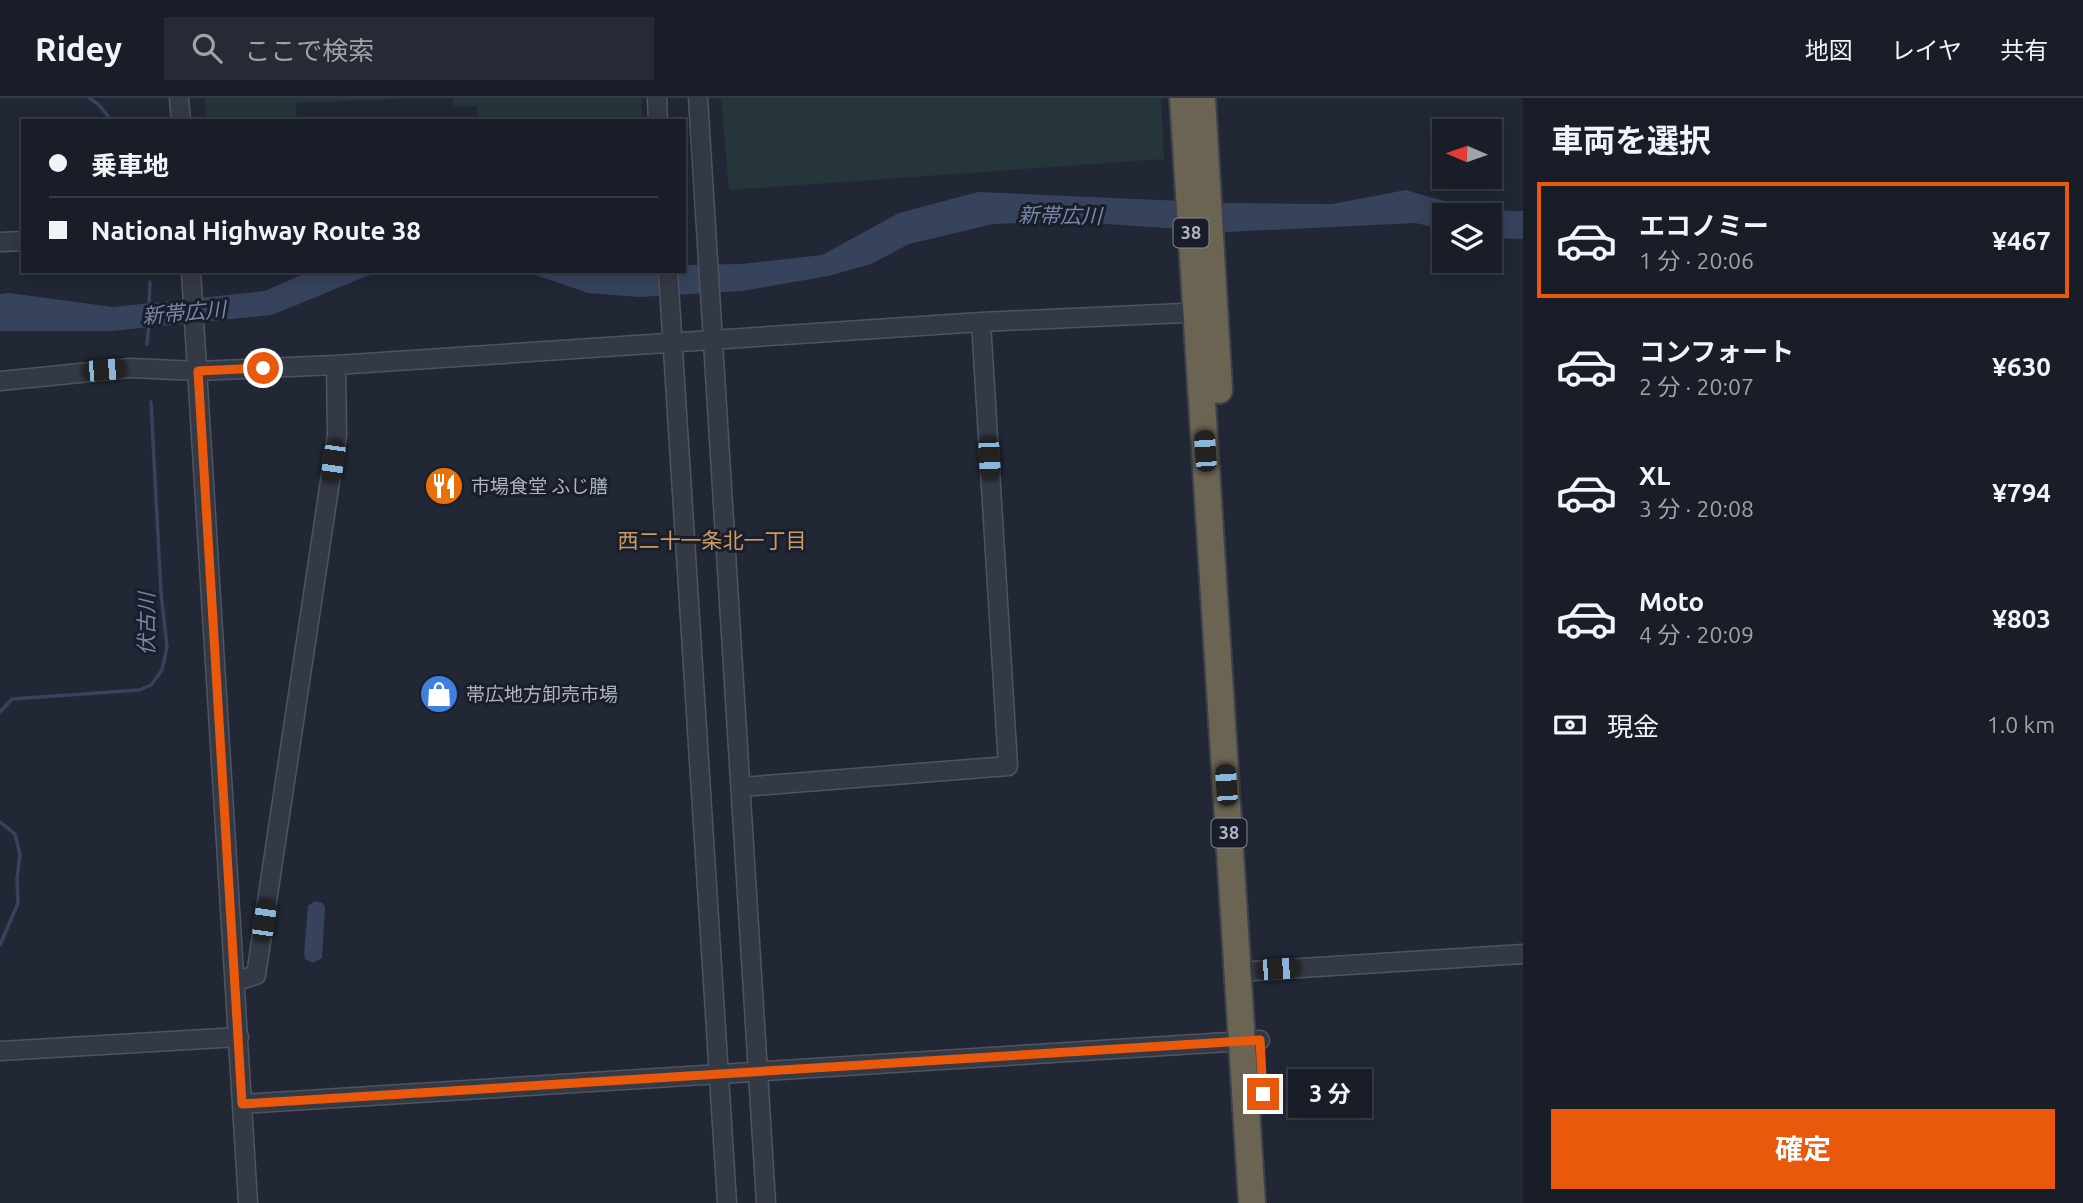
<!DOCTYPE html>
<html lang="ja">
<meta charset="utf-8">
<style>
body{margin:0;font-family:Ubuntu,"Noto Sans JP",sans-serif;background:#262a34;color:#f1f3f6;height:100vh;display:flex;flex-direction:column;font-size:26px;white-space:nowrap}
*{box-sizing:border-box;margin:0}
p{font-size:23px;color:#9fa2a8}
.icon{flex:none;width:38px;height:38px;fill:none;stroke:currentColor;stroke-width:2;stroke-linecap:round;stroke-linejoin:round}
.map{position:relative;flex:1;overflow:hidden}
.details{display:flex;flex-direction:column;background:#191d28;width:560px}
.details>*{flex:none}
.hud{position:absolute;left:21px;top:21px;width:665px;height:154px;border-radius:0px;box-shadow:0 4px 18px #0003,0 0 0 2px #373b45;display:grid;align-content:center;height:154px;padding:0 28px;background:#191d28}
.needle{width:46px;rotate:272deg}
.fabs{position:absolute;left:1432px;top:21px;display:grid;gap:14px}
.fabs a{display:grid;place-items:center;width:70px;height:70px;border-radius:0px;background:#191d28;box-shadow:0 4px 18px #0003,0 0 0 2px #373b45;font-size:35px}
.end{position:absolute;width:32px;height:32px;margin:-16px;border:9px solid #ea580c;background:#fff;box-shadow:0 0 0 4px #fff}
.from{border-radius:50%}
.bubble{position:absolute;height:49px;border-radius:0px;background:#191d28;box-shadow:0 4px 18px #0003,0 0 0 2px #373b45;font-size:23px;font-weight:700;line-height:49px;text-align:center}
.car{position:absolute;width:21px;height:42px;margin:-21px -10px;border-radius:9px;box-shadow:0 0 5px 2px #0007;background:linear-gradient(#222 24%,#8ab4d8 0 40%,#222 0 76%,#8ab4d8 0 86%,#222 0)}
.hud b{display:flex;align-items:center;gap:24px;height:66px;font-size:26px}
.hud b+b{border-top:2px solid #373b45}
.hud i{width:18px;height:18px;background:#f1f3f6}
ul{padding:0;list-style:none}
li{display:flex;align-items:center;gap:21px;height:116px;margin:0 14px 10px;padding:0 14px;border:4px solid transparent;border-radius:0px}
li div{flex:1}
li b{display:block;font-size:26px}
li em{font-style:normal;font-weight:700}
li.current{border-color:#ea580c}
li>.icon{width:63px;height:63px;stroke-width:1.5}
h2{padding:0 28px;font-size:32px;line-height:84px}
.pay{display:flex;align-items:center;gap:18px;height:77px;padding:0 28px;font-size:26px}
.pay p{margin-inline-start:auto}
.action{display:flex;gap:14px;margin-top:auto;padding:14px 28px}
.action a{flex:1;height:80px;border-radius:0px;background:#ea580c;color:#fff;font-size:28px;font-weight:700;line-height:80px;text-align:center}
header{display:flex;align-items:center;gap:42px;box-sizing:border-box;height:98px;padding:0 35px;background:#191d28;border-bottom:2px solid #373b45}
header strong{font-size:33px}
nav{display:flex;gap:38px;margin-inline-start:auto;font-size:24px}
.search{width:490px;height:63px;background:#262a34;display:flex;align-items:center;gap:18px;box-sizing:border-box;padding:0 24px;border-radius:0px;color:#9fa2a8;font-size:26px}
main{display:flex;flex:1;min-height:0}
.map>svg:first-child{display:block}
.green{fill:#263539}
.water{fill:#37425d}
.lines{fill:none;stroke-linecap:round;stroke-linejoin:round}
.stream{stroke:#37425d;stroke-width:3.5}
.minor-casing{stroke:#4f5460;stroke-width:21}
.highway-casing{stroke:#3c414d;stroke-width:30}
.minor{stroke:#343946;stroke-width:18}
.highway{stroke:#6b6452;stroke-width:26}
.route{stroke:#ea580c;stroke-width:9}
.labels{text-anchor:middle;stroke-width:6;stroke-linejoin:round;paint-order:stroke}
.shield{fill:#1a1e2a;stroke:#828794;stroke-width:2}
.shield-label{font-size:18px;font-weight:bold;fill:#aeb4c2}
.poi-label{font-size:19px;fill:#aeb4c2;stroke:#1a1e2a;text-anchor:start}
.water-label{font-size:21px;font-style:italic;fill:#7887aa;stroke:#1a1e2a}
.neighbourhood-label{font-size:21px;fill:#cb9c61;stroke:#1a1e2a}
</style>
<header>
<strong>Ridey</strong>
<div class="search"><svg class="icon" aria-label="search" viewBox="0 0 24 24"><circle cx="10" cy="10" r="6"/><path d="M15 15l6 6"/></svg>ここで検索</div>
<nav><a>地図</a><a>レイヤ</a><a>共有</a></nav>
</header>
<main>
<div class="map">
<svg width="1523" height="1105" viewBox="0 0 1523 1105">
<rect width="100%" height="100%" fill="#212735"/>
<path class="green" d="M205,0H398V1L296,5L297,23H206Z
M453,0H641L642,23H478L477,8L453,9Z
M721,0H1161L1164,61L729,92Z"/>
<path class="water" d="M1406,92C1445,104 1482,114 1523,113V141L1489,140V117H1444V131L1415,125L1227,134L1060,123L993,126L909,146L871,166L828,178L742,193L639,199L588,195L524,173H684V167L741,166L822,157L899,115L978,94L1229,105L1332,106Z
M310,173H396L367,178L272,217L111,233H0V196L9,195L113,209L265,193Z
M315,803L323,805L325,810L322,860L313,865L305,861L304,856L308,808Z"/>
<g class="lines">
<path class="stream" d="M89,0L98,6L112,23
M149,207L150,184
M147,246L149,225
M0,614L12,601L139,592L151,587L162,572L167,549L161,495L151,304
M0,724L15,736L20,757L17,780L18,805L0,847"/>
<defs>
<path id="minor" d="M179,0L181,23
M657,0L658,23
M698,0L766,1105
M0,144L23,143
M191,173L248,1105
M668,173L727,1105
M0,283L130,270L198,273L336,267L981,224L1205,214
M741,689L1008,668L981,224
M1238,874L1523,856
M236,883L256,877L337,337L336,267
M0,953L239,939
M242,1006L1260,942"/>
<path id="highway" d="M1183,0L1252,1105
M1202,0L1219,292"/>
</defs>
<use href="#minor" class="minor-casing"/>
<use href="#highway" class="highway-casing"/>
<use href="#minor" class="minor"/>
<use href="#highway" class="highway"/>
</g>
<g class="lines">
<path class="route" d="M263,270L198,273L242,1006L1260,942L1263,996"/>
</g>
<defs>
<symbol id="restaurant-disc" viewBox="-11 -11 22 22"><circle r="9.5" fill="#e8710a" stroke="#1a1e2a"/><path d="M-5-6h1v4h1v-4h1v4h1v-4h1v5L-1.5 .5V6h-2V.5L-5-1ZM5-6V6H3V1.5H1.5Q1.5-4 5-6Z" fill="#fff"/></symbol>
<symbol id="shop-disc" viewBox="-11 -11 22 22"><circle r="9.5" fill="#3f7fe0" stroke="#1a1e2a"/><path d="M-5-2.5h2.3a2.7 3.5 0 0 1 5.4 0H5L5.5 6h-11ZM-1.5-2.5h3a1.5 2.3 0 0 0-3 0Z" fill="#fff"/></symbol>
</defs>
<g fill-rule="evenodd">
<use href="#restaurant-disc" x="422" y="366" width="44" height="44"/>
<use href="#shop-disc" x="417" y="574" width="44" height="44"/>
</g>
<g class="labels">
<g class="shield">
<rect x="1173.5" y="120.5" width="35" height="29" rx="5"/>
<rect x="1211.5" y="720.5" width="35" height="29" rx="5"/>
</g>
<g class="shield-label">
<text x="1191" y="141">38</text>
<text x="1229" y="741">38</text>
</g>
<g class="poi-label">
<text x="471" y="395">市場食堂 ふじ膳</text>
<text x="466" y="603">帯広地方卸売市場</text>
</g>
<g class="water-label">
<text transform="translate(1060 118) rotate(1)" y="7">新帯広川</text>
<text transform="translate(184 215) rotate(-5)" y="7">新帯広川</text>
<text transform="translate(147 526) rotate(-90)" y="7">伏古川</text>
</g>
<g class="neighbourhood-label">
<text x="712" y="450">西二十一条北一丁目</text>
</g>
</g>
</svg>
<div class="fabs">
<a><svg class="needle" viewBox="-14 -14 28 28"><path d="M0-13l5 13h-10z" fill="#e53935"/><path d="M0 13l5-13h-10z" fill="#9fa2a8"/></svg></a>
<a><svg class="icon" aria-label="layers" viewBox="0 0 24 24"><path d="M12 4l9 5-9 5-9-5zM3 14l9 5 9-5"/></svg></a>
</div>
<i class="end from" style="left:263px;top:270px"></i>
<i class="end" style="left:1263px;top:996px"></i>
<div class="bubble" style="left:1288px;top:971px;width:84px">3 分</div>
<i class="car" style="left:104px;top:272px;rotate:85deg"></i>
<i class="car" style="left:1205px;top:353px;rotate:356deg"></i>
<i class="car" style="left:989px;top:360px;rotate:177deg"></i>
<i class="car" style="left:333px;top:363px;rotate:188deg"></i>
<i class="car" style="left:1226px;top:687px;rotate:356deg"></i>
<i class="car" style="left:264px;top:822px;rotate:8deg"></i>
<i class="car" style="left:1278px;top:871px;rotate:86deg"></i>
<div class="hud">
<b><i class="from"></i>乗車地</b>
<b><i></i>National Highway Route 38</b>
</div>
</div>
<section class="details">
<h2>車両を選択</h2>
<ul>
<li class="current"><svg class="icon" aria-label="car" viewBox="0 0 24 24"><path d="M5 17H2v-5l4-1 3-4h7l3 4 3 1v5h-3M9 17h6M6 11h13"/><circle cx="7" cy="17" r="2"/><circle cx="17" cy="17" r="2"/></svg><div><b>エコノミー</b><p>1 分 · 20:06</p></div><em>¥467</em></li>
<li><svg class="icon" aria-label="car" viewBox="0 0 24 24"><path d="M5 17H2v-5l4-1 3-4h7l3 4 3 1v5h-3M9 17h6M6 11h13"/><circle cx="7" cy="17" r="2"/><circle cx="17" cy="17" r="2"/></svg><div><b>コンフォート</b><p>2 分 · 20:07</p></div><em>¥630</em></li>
<li><svg class="icon" aria-label="car" viewBox="0 0 24 24"><path d="M5 17H2v-5l4-1 3-4h7l3 4 3 1v5h-3M9 17h6M6 11h13"/><circle cx="7" cy="17" r="2"/><circle cx="17" cy="17" r="2"/></svg><div><b>XL</b><p>3 分 · 20:08</p></div><em>¥794</em></li>
<li><svg class="icon" aria-label="car" viewBox="0 0 24 24"><path d="M5 17H2v-5l4-1 3-4h7l3 4 3 1v5h-3M9 17h6M6 11h13"/><circle cx="7" cy="17" r="2"/><circle cx="17" cy="17" r="2"/></svg><div><b>Moto</b><p>4 分 · 20:09</p></div><em>¥803</em></li>
</ul>
<div class="pay"><svg class="icon" aria-label="cash" viewBox="0 0 24 24"><path d="M3 7h18v10H3z"/><circle cx="12" cy="12" r="2"/></svg>現金<p>1.0 km</p></div>
<div class="action"><a>確定</a></div>
</section>
</main>
